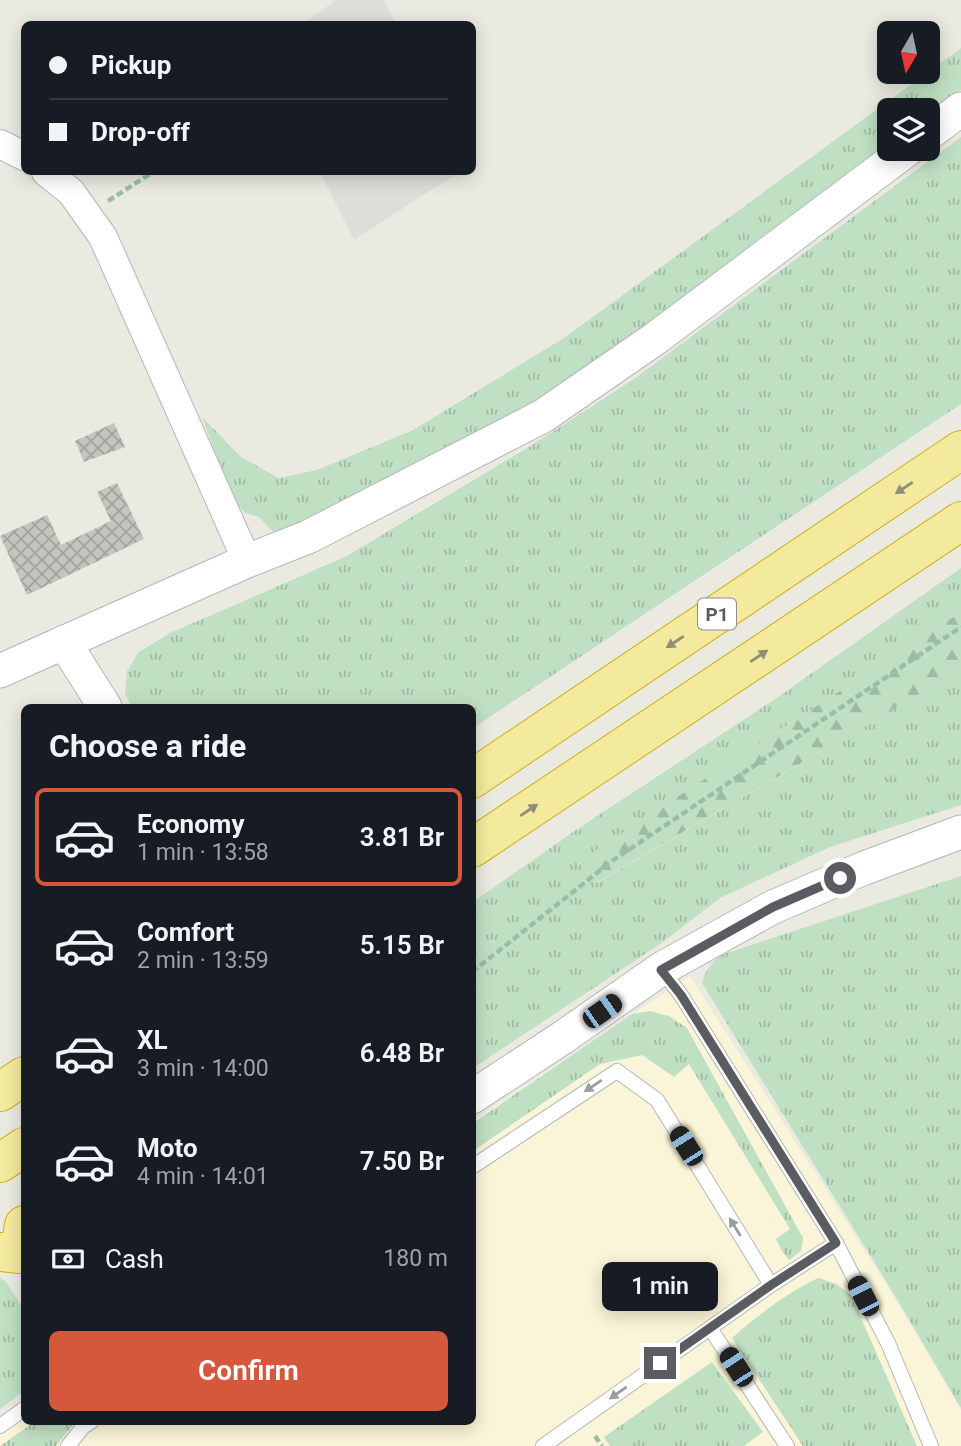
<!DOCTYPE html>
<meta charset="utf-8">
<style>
body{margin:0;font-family:Roboto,sans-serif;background:#20242c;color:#f1f3f6;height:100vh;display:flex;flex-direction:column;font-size:26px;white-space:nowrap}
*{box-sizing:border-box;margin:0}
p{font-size:23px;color:#9ea1a6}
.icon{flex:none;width:38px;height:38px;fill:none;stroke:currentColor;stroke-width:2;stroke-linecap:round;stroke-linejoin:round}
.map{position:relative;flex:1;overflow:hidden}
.panel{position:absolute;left:21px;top:704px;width:455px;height:721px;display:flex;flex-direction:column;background:#171b24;border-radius:10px;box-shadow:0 4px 18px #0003}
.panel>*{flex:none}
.top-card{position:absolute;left:21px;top:21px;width:455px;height:154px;border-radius:10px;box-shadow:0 4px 18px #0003;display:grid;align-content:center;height:154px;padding:0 28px;background:#171b24}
.needle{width:46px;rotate:189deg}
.buttons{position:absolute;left:877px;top:21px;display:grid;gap:14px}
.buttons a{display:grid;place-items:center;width:63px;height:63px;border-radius:10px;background:#171b24;box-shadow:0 4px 18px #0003;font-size:35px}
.end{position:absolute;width:32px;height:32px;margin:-16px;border:9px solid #5a5c61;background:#fff;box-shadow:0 0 0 4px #fff}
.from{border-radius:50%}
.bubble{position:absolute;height:49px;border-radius:10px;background:#171b24;box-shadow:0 4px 18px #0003;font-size:23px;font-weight:600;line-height:49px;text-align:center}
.car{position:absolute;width:21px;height:42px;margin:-21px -10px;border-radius:9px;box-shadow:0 0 5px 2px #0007;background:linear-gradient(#222 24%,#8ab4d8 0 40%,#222 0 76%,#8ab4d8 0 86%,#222 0)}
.top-card b{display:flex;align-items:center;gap:24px;height:66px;font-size:26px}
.top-card b+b{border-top:2px solid #363941}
.top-card i{width:18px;height:18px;background:#f1f3f6}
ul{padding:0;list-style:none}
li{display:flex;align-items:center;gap:21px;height:98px;margin:0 14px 10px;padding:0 14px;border:4px solid transparent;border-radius:10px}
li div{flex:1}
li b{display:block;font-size:26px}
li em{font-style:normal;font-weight:600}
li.current{border-color:#d6583c}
li>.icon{width:63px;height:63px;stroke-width:1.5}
h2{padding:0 28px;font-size:32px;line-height:84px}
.pay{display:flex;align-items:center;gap:18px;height:77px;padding:0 28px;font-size:26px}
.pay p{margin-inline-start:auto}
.primary-button{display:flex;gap:14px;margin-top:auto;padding:14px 28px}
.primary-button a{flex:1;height:80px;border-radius:10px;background:#d6583c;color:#fff;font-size:28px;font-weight:600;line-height:80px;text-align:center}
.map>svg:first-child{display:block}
.commercial{fill:#faf5d8}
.industrial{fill:#dfddd9}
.grass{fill:url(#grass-tufts)}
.forest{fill:url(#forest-firs)}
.building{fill:url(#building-cross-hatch)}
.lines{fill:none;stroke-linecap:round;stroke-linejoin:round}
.service-casing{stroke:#b4b6bb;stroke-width:16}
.minor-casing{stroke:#b4b6bb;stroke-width:30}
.tertiary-casing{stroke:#b4b6bb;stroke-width:35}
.trunk-casing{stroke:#d5ad17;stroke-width:40}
.path{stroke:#99bea8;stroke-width:4.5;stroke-dasharray:7 3.5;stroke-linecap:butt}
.service{stroke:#fff;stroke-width:14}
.minor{stroke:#fff;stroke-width:28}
.tertiary{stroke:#fff;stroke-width:33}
.trunk{stroke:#f4ea9e;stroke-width:38}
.oneway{fill:#908e76}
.oneway2{fill:#9c9da0}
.route{stroke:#5a5c61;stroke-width:9}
.labels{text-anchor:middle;stroke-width:5;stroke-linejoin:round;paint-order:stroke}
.shield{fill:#fff;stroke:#8c8d90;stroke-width:2}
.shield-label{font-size:19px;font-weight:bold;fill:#5a5c61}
</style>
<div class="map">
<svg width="961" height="1446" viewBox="0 0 961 1446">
<defs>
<pattern id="grass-tufts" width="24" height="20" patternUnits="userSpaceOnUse" patternTransform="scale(1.75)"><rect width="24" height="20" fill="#c0e0c3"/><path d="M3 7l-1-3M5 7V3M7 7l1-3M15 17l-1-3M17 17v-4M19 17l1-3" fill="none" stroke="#9fb9a2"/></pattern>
<pattern id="forest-firs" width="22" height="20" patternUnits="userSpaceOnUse" patternTransform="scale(1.75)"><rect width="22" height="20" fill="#c0e0c3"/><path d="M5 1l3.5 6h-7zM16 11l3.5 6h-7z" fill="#9fb9a2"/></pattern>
<pattern id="building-cross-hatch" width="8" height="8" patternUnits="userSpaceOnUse" patternTransform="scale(1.75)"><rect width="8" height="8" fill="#c6c4be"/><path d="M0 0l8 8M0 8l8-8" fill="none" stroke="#a4a29e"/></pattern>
</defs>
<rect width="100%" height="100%" fill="#ebeae1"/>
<path class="commercial" d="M690,976L893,1295L961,1410V1446H0V1435L24,1419V1421H472L473,1121Z"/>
<path class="industrial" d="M336,0H383L396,24H303Z
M320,172H459L354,240Z"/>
<path class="grass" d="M961,48V90L928,115V110H889V144L569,382L447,453L293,530L272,531L259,517L245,513L232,499L202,417L241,457L279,478L317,470L413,430L564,338Z
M961,137V404L473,728L472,707H132L125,694L127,671L139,652L170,633L345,557L529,447L634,379Z
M961,568V612L579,862L596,883L961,670V805L830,847L720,898L663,942L473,1068V902L573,832L781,695Z
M961,876V1408L894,1294L702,983C706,970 711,963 721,955Z
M650,1011L669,1016L687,1028L803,1238L801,1251L789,1260L782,1251L776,1239L790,1229L689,1064L674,1077L642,1055L600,1064L473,1151V1123L632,1014Z
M0,1278L6,1282L24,1309V1391L0,1409Z
M818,1278L836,1284L851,1295L917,1446H803L732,1338C755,1317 790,1291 818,1278Z
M712,1362L763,1432L744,1446H610L604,1437Z
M36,1421H76L56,1446H0Z"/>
<path class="forest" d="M961,612V670L595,883L579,861Z"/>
<path class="building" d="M114,423L125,447L84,462L75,441Z
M117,483L144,539L27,595L0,536L47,515L61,545L111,521L97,492Z"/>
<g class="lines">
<defs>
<path id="service" d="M661,969L681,995L836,1243L888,1343L931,1446
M472,1167L617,1071L657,1100L771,1285
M710,1328L787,1446
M0,1426L24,1409
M68,1446L83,1427L92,1421
M543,1446L771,1285L836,1243"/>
<path id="minor" d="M0,144L24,156
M46,172L71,192L103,237L247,561"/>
<path id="tertiary" d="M928,134L961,109
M64,642L105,707
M0,671L247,561L308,537L543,416L656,338L908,149
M472,1097L562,1038L661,969L773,907L862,869L961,832"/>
<path id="trunk" d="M472,779L961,450
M472,848L961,521
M0,1092L24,1076
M0,1163L24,1147
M0,1252L19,1254L24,1225"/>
</defs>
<use href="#service" class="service-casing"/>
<use href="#minor" class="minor-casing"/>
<use href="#tertiary" class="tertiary-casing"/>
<use href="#trunk" class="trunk-casing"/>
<path class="path" d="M108,201L153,172
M472,972L612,861L961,627
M595,1436L602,1446"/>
<use href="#service" class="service"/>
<use href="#minor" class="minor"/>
<use href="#tertiary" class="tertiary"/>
<use href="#trunk" class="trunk"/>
</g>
<defs><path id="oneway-solid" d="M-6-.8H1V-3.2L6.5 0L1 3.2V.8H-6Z" transform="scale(1.75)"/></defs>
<g class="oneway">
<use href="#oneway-solid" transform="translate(904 488) rotate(146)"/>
<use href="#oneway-solid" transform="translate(675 642) rotate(146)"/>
<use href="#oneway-solid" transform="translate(759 656) rotate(-34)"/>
<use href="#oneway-solid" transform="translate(529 810) rotate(-34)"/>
</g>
<g class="oneway2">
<use href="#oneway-solid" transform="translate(593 1086) rotate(146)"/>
<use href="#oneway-solid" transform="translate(735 1227) rotate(-122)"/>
<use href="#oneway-solid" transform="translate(618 1393) rotate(145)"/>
</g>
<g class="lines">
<path class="route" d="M660,1363L771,1285L836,1243L681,995L661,970L773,907L840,878"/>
</g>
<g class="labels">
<rect class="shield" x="698" y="598.5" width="38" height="31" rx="5"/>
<g class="shield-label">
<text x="717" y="621">Р1</text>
</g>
</g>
</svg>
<div class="buttons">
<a><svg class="needle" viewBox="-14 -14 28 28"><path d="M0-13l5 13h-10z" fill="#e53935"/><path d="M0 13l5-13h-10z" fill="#9ea1a6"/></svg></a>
<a><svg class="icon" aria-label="layers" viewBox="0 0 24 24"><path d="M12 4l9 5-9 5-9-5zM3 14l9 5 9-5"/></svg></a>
</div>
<i class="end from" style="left:840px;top:878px"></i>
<i class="end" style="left:660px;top:1363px"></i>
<div class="bubble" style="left:602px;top:1262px;width:116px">1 min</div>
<i class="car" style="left:602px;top:1011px;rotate:55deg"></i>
<i class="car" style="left:686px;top:1146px;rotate:328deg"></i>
<i class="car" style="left:863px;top:1296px;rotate:333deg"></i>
<i class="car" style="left:736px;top:1367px;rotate:327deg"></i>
<div class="top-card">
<b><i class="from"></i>Pickup</b>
<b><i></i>Drop-off</b>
</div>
<section class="panel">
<h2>Choose a ride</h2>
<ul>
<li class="current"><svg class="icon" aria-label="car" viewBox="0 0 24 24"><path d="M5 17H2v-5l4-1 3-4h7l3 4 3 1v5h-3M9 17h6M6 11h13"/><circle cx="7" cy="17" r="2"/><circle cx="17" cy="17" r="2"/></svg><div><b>Economy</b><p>1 min · 13:58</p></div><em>3.81 Br</em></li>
<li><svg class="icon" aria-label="car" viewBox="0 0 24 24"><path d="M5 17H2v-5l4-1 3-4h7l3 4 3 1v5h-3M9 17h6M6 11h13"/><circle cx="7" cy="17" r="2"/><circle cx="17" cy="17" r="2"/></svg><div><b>Comfort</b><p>2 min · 13:59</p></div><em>5.15 Br</em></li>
<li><svg class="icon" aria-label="car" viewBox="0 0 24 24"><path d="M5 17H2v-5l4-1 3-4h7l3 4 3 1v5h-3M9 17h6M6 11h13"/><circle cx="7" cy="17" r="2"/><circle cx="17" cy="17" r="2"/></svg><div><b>XL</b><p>3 min · 14:00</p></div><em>6.48 Br</em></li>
<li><svg class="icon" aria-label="car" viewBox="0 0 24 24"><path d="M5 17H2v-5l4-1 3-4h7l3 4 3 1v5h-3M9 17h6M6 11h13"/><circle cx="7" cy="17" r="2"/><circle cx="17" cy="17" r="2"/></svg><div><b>Moto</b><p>4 min · 14:01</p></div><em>7.50 Br</em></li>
</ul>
<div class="pay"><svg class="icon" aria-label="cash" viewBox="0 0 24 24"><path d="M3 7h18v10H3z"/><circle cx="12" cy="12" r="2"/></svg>Cash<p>180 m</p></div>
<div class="primary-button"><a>Confirm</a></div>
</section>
</div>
